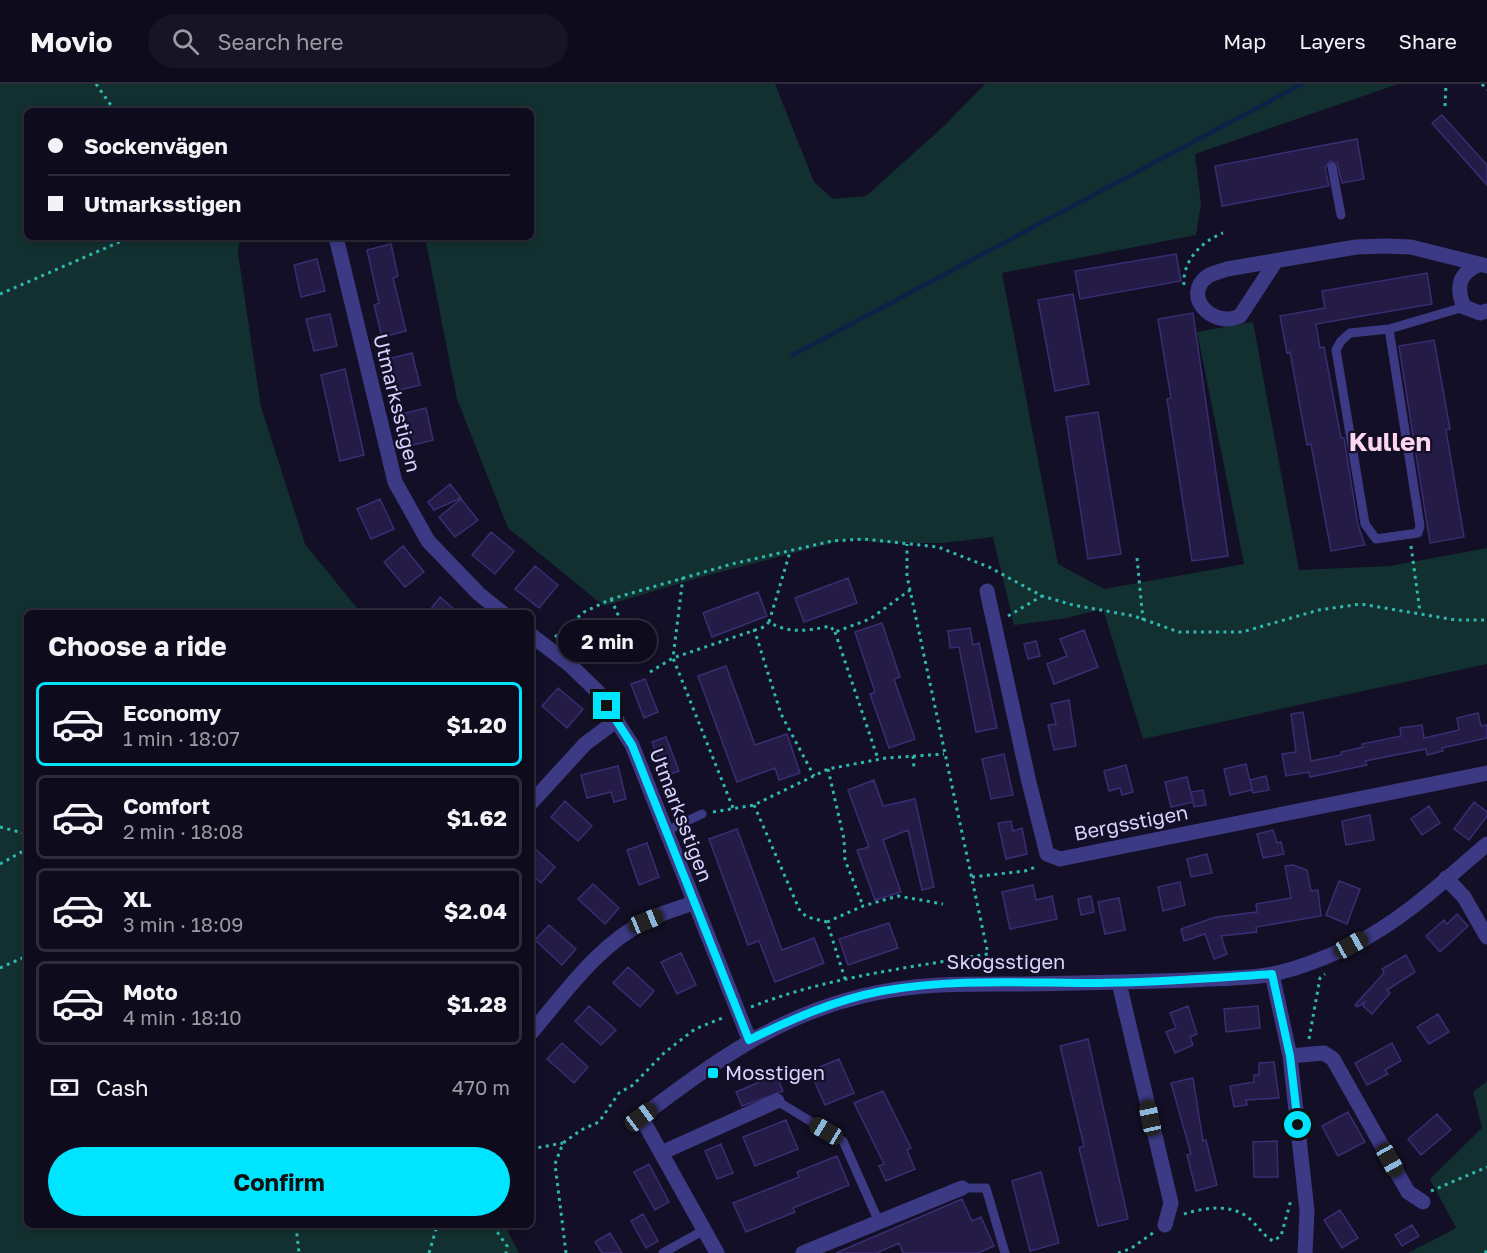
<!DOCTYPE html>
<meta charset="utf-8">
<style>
body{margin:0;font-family:"Golos Text",sans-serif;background:#171425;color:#f1f3f6;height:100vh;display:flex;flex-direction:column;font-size:22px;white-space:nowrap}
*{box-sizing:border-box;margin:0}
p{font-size:20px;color:#9b9ba3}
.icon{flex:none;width:33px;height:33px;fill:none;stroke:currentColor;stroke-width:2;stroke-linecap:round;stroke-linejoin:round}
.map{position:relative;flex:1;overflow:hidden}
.panel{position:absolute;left:24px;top:526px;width:510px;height:618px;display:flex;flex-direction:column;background:#0e0b1c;border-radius:9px;box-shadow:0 3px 9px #0003,0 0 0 2px #2e2b3b}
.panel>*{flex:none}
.guide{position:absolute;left:24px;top:24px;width:510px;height:132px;border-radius:9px;box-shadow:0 3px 9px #0003,0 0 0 2px #2e2b3b;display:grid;align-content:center;height:132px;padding:0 24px;background:#0e0b1c}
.end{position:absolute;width:27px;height:27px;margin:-14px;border:8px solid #00e5ff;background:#111;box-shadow:0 0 0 3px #111}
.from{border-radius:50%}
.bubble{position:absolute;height:42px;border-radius:21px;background:#0e0b1c;box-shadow:0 3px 9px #0003,0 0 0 2px #2e2b3b;font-size:20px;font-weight:700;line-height:42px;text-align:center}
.car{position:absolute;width:18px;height:36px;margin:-18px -9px;border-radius:8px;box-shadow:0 0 4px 2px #0007;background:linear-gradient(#222 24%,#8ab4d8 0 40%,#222 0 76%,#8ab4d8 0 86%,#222 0)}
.guide b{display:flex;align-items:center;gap:21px;height:57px;font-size:22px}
.guide b+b{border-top:2px solid #2e2b3b}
.guide i{width:15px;height:15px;background:#f1f3f6}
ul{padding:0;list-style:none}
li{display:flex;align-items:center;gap:18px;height:84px;margin:0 12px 9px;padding:0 12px;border:3px solid #2e2b3b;border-radius:9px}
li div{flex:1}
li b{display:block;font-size:22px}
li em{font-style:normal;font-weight:700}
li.selected{border-color:#00e5ff}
li>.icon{width:54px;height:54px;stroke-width:1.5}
h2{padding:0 24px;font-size:27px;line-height:72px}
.pay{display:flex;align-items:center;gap:15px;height:66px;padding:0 24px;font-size:22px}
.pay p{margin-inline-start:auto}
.cta{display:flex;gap:12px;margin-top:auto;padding:12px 24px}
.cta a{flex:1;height:69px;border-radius:36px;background:#00e5ff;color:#111;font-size:24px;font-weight:700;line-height:69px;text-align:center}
header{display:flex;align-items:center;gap:36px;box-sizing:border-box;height:84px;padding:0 30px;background:#0e0b1c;border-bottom:2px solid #2e2b3b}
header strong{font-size:28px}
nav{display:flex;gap:33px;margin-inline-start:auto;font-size:21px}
.search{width:420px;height:54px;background:#171425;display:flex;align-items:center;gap:15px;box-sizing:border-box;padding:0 21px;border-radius:33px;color:#9b9ba3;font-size:22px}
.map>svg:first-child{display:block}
.green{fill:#12302f}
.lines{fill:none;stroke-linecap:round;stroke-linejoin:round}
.stream{stroke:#0c2248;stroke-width:4.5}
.building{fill:#241b47;stroke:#3b2d73;stroke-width:1.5}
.path{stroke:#2fb8b0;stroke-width:3;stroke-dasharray:3 4.5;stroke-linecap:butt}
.service{stroke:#3d3a85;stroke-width:9}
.minor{stroke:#3d3a85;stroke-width:15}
.route{stroke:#00e5ff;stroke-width:8}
.poi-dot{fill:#00e5ff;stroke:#130f26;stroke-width:2}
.labels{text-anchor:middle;stroke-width:4.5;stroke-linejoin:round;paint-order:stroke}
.street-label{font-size:20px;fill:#d9d4ff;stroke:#130f26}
.poi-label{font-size:20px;fill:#d9d4ff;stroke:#130f26;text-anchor:start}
.district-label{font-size:26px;font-weight:bold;fill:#ffd6f0;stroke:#130f26}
</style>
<header>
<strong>Movio</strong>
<div class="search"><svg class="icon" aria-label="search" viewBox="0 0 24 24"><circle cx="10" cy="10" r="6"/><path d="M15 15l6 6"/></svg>Search here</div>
<nav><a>Map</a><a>Layers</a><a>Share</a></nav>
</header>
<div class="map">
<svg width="1487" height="1169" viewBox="0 0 1487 1169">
<rect width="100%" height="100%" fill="#130f26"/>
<path class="green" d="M0,0H775L814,98L833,115L866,112L943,43L985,0H1398L1195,70L1201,119L1196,151L1002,189L1058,480L1104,505L1244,480L1197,248L1253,238L1299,486L1390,482L1487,464V580L1143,655L1103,525L1062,535L1014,541L993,453L943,459H884L848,455L705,492L604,522L508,444L457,315L425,153H531V27H27V153H240L238,169L261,323L305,460L361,529L27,530V1142H505L519,1169H0Z
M1487,997V1169H1408L1456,1144L1430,1095L1482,1044L1473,1008Z"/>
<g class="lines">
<path class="stream" d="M793,271L1302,0"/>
</g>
<path class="building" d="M1442,31L1487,81V101L1432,39Z
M1357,55L1364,95L1342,99L1337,79L1330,77L1325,84L1329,102L1222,122L1215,82Z
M391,160L398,192L393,194L406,247L382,253L374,221L379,219L367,166Z
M1176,170L1181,197L1080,215L1075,187Z
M317,175L325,207L301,213L294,181Z
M1427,189L1432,220L1316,240L1320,264L1324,263L1341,354H1344L1358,441L1365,461L1331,467L1311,360L1307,361L1290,268L1287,269L1280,232L1325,224L1322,207Z
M1073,210L1089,300L1055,307L1038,216Z
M1193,229L1228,472L1192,477L1167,315L1171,314L1158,235Z
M330,230L337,262L314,267L306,235Z
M1434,256L1450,345L1446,346L1464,453L1430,459L1399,262Z
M412,269L420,301L396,307L388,275Z
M345,285L364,371L340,377L321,291Z
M426,324L433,356L409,362L402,330Z
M1098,328L1121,470L1088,475L1066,333Z
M450,400L461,414L434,426L428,418Z
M380,415L394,445L371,455L357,425Z
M461,415L478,436L455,453L439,433Z
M491,448L514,467L495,490L472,471Z
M403,462L424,488L405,503L384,478Z
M535,482L558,501L539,524L515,505Z
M848,494L857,519L804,538L795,514Z
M758,508L767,532L712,553L703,529Z
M440,513L460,530H427Z
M882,539L900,593L894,595L915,655L889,664L870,610L875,608L855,548Z
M970,544L973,561L979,559L997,644L976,648L959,563L950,564L948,547Z
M1084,546L1098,583L1054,600L1047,580L1067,572L1060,555Z
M1036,557L1040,572L1028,575L1024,560Z
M726,582L755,661L787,650L800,689L779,696L775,684L737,698L698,592Z
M645,595L658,628L644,634L631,600Z
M558,604L583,625L567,644L542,622Z
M1069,616L1076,662L1054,666L1048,641L1056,640L1051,620Z
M1303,628L1311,677L1341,671V668L1363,663L1362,660L1401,652L1400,644L1422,641L1424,654L1459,646L1457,634L1478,629L1481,642L1487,641V654L1442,664L1443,667L1427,671L1426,665L1365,677L1367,681L1310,693L1309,688L1286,692L1282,670L1296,668L1291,630Z
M666,653L679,687L665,692L652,658Z
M1004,670L1013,711L991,715L982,675Z
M1246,680L1252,706L1230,711L1224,685Z
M1126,681L1133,708L1122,711L1120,704L1109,707L1104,687Z
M618,682L626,715L614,718L611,708L587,714L581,691Z
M1266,692L1269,706L1253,709L1250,696Z
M1187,693L1193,718L1171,723L1165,698Z
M874,696L883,722L915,715L934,803L922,806L908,746L883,756L901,808L875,816L857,766L869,763L848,706Z
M1203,706L1206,721L1194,723L1191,708Z
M565,717L592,742L578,757L551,733Z
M1474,718L1487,728V732L1469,756L1454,745Z
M1429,722L1440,739L1422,751L1411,735Z
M1370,731L1374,756L1346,761L1342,737Z
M1011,737L1013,747L1022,744L1027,770L1006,775L998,739Z
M737,745L782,866L814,854L824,879L775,898L759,857L748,861L709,755Z
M1273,746L1277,759L1281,758L1284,770L1263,774L1257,750Z
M647,759L659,793L639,801L627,766Z
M531,761L555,783L541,799L531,790Z
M1207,770L1212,789L1191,793L1187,775Z
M1293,781L1307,786L1311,807L1318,806L1321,832L1256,843L1257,848L1221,852L1227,870L1214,875L1205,850L1184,857L1181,845L1216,833L1257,828L1256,820L1291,814L1285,782Z
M1339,797L1360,805L1347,840L1326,831Z
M1180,798L1185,821L1163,827L1158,803Z
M593,800L619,824L605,840L578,815Z
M1033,801L1036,816L1052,812L1057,835L1010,845L1002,808Z
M1091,812L1094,828L1081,831L1078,815Z
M1119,814L1125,846L1105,850L1098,818Z
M1457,830L1468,842L1440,868L1426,852L1444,836L1447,840Z
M889,839L898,864L848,881L839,855Z
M549,841L576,865L562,881L535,856Z
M681,869L696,901L677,910L661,878Z
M1406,871L1415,888L1387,906L1390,909L1372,930L1363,922L1365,918L1357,923L1355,921L1384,889L1382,885Z
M628,883L654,907L640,923L613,899Z
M589,922L616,946L601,961L575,937Z
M1188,922L1197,950L1190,953L1193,961L1175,969L1166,948L1176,944L1170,929Z
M1258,922L1260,944L1226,948L1224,925Z
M1438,930L1449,948L1429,960L1417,943Z
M1088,955L1128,1135L1098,1142L1079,1064L1084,1062L1060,962Z
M562,959L588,983L574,999L547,975Z
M1392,959L1401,977L1385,986L1388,990L1367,1001L1355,979Z
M839,975L854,1009L825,1021L810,987Z
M1274,978L1279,1014L1246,1016L1247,1021L1234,1023L1230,1002L1254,998V991H1259V979Z
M776,991L783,1007L742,1022L736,1008Z
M1193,994L1203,1057L1206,1056L1217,1101L1196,1107L1187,1071L1191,1070L1171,999Z
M883,1007L911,1064L907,1066L915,1085L886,1097L879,1082L884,1080L854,1019Z
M1348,1028L1365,1058L1338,1072L1322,1042Z
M1437,1030L1451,1046L1421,1071L1408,1055Z
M786,1036L798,1065L755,1082L743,1053Z
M1277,1057L1278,1093H1254L1253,1058Z
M721,1060L733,1089L717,1095L705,1067Z
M837,1072L849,1101L793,1124L795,1128L746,1148L733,1119L799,1093L797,1088Z
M649,1080L669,1118L655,1126L634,1088Z
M1041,1088L1059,1159L1030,1167L1012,1097Z
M962,1115L972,1137L981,1133L994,1162L978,1169H903L899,1159L877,1169H836Z
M1340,1126L1358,1154L1342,1164L1324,1136Z
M643,1130L658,1157L646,1164L631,1137Z
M1412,1141L1419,1152L1402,1162L1395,1151Z
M610,1149L622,1169H602L595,1158Z"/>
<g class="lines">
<path class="path" d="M96,0L115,27
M1482,0L1487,6
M1445,22L1446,0
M1184,201C1182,177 1202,157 1223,149
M0,210L131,153
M1411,462L1420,528
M1137,474L1143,536
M683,493L673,574L733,724
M611,515L624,544L638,554
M1008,532L1042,512
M769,538L790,468
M754,545L781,630L814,692
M835,548L878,675
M555,553L584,528L611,515L732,480L832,457L864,455L938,463L989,483L1042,512L1073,521L1134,532L1179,548H1242L1319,526L1361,520L1456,536H1487
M650,588L673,574L764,543L769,538C789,550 808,547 830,542L835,548L870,535L910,506
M913,672L914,684
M828,685L844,755L845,776L863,822
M754,721L800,827L807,833L827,838L845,895
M713,728L754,721L828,685L886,674L944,670
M0,743L27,750
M0,780L27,765
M972,793L1025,787L1038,782
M827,838L863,822L898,812L943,820
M0,884L27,872
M751,923C827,893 908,884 988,870L907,492V460
M1309,955L1320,894L1325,890
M531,1065L563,1059
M1431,1107L1487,1083
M1184,1130C1206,1123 1235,1119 1252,1137C1259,1144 1264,1152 1273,1157L1281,1152L1291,1116
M296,1142L299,1169
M493,1142L507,1162L506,1169
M429,1169L437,1142
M566,1169L555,1080L563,1059L581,1046L599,1038L619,1009L633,1001L664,969L695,945L725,933
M1118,1169L1130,1165L1153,1149
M1485,1169L1487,1166"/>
<path class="service" d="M1332,83L1341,131
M1389,245L1420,442L1418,449L1376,455L1365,440L1336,266L1341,257L1350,249L1389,245L1464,223
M666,747L702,730
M777,1017L843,1057L879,1138
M962,1104H986L1005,1169
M663,1169L704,1146"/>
<path class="minor" d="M336,153L395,398L428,457L479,510L504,530
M1276,177L1240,232C1212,245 1181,211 1208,192C1213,189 1221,187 1227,185L1356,163L1386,162L1411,163L1487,182
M1478,181C1458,190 1456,204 1464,223L1480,229L1487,227
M987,507L1028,694L1047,770L1060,775L1487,689
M531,551L570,581L598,608L632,661L749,955
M531,719L585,660L617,636
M1446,794L1464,813L1487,853
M1272,890L1290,972L1307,1127L1305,1169
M1119,899L1171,1119L1165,1141
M531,949C565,909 598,861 646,837C660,829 677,825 693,819
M1290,972L1324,969L1333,975L1408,1108L1423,1118
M661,1069L777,1017
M717,1169L641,1033C712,980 774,933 862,912C920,898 969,900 1027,900C1082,899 1135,898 1189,896C1216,894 1246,895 1272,890C1299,885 1327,873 1351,862C1402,837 1444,797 1487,760
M803,1169L962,1104"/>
</g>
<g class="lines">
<path class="route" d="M607,622L632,661L749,956C792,935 835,916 882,907C952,894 1024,899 1095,899C1154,899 1213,894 1272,890L1290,972L1298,1041"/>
</g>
<rect class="poi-dot" x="707" y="983" width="12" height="12" rx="3"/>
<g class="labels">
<g class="street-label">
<text transform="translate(397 319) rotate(76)" y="7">Utmarksstigen</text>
<text transform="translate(681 731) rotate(69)" y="7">Utmarksstigen</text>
<text transform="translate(1131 739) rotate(-11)" y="7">Bergsstigen</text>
<text x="1006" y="885">Skogsstigen</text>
</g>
<g class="poi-label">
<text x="725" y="996">Mosstigen</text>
</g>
<g class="district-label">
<text x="1390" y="367">Kullen</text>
</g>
</g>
</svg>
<i class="end from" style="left:1298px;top:1041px"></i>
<i class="end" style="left:607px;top:622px"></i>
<div class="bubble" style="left:558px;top:536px;width:99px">2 min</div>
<i class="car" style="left:646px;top:837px;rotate:68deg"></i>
<i class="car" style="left:1351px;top:861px;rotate:61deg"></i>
<i class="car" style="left:641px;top:1033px;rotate:53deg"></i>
<i class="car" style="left:1150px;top:1034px;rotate:348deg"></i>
<i class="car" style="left:826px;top:1047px;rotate:301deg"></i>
<i class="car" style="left:1390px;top:1076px;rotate:151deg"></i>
<div class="guide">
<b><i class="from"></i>Sockenvägen</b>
<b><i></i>Utmarksstigen</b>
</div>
<section class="panel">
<h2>Choose a ride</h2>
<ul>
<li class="selected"><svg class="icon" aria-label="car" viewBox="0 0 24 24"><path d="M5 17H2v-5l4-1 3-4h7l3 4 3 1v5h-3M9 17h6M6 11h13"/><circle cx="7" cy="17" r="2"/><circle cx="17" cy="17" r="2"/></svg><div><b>Economy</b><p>1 min · 18:07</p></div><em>$1.20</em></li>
<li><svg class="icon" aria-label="car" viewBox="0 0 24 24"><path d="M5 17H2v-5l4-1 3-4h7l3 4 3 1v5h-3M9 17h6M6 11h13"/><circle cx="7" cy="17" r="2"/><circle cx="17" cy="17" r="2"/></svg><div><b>Comfort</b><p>2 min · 18:08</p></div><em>$1.62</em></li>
<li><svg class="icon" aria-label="car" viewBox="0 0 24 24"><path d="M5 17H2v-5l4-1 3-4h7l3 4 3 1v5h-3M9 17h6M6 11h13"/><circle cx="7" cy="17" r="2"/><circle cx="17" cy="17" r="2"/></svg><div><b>XL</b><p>3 min · 18:09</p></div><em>$2.04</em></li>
<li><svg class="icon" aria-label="car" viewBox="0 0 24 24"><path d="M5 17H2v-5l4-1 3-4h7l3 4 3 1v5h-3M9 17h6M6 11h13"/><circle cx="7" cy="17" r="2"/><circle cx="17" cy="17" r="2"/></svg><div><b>Moto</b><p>4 min · 18:10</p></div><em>$1.28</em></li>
</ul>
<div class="pay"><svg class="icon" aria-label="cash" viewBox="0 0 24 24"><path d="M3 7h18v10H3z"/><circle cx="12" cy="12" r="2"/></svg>Cash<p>470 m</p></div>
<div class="cta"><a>Confirm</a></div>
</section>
</div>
